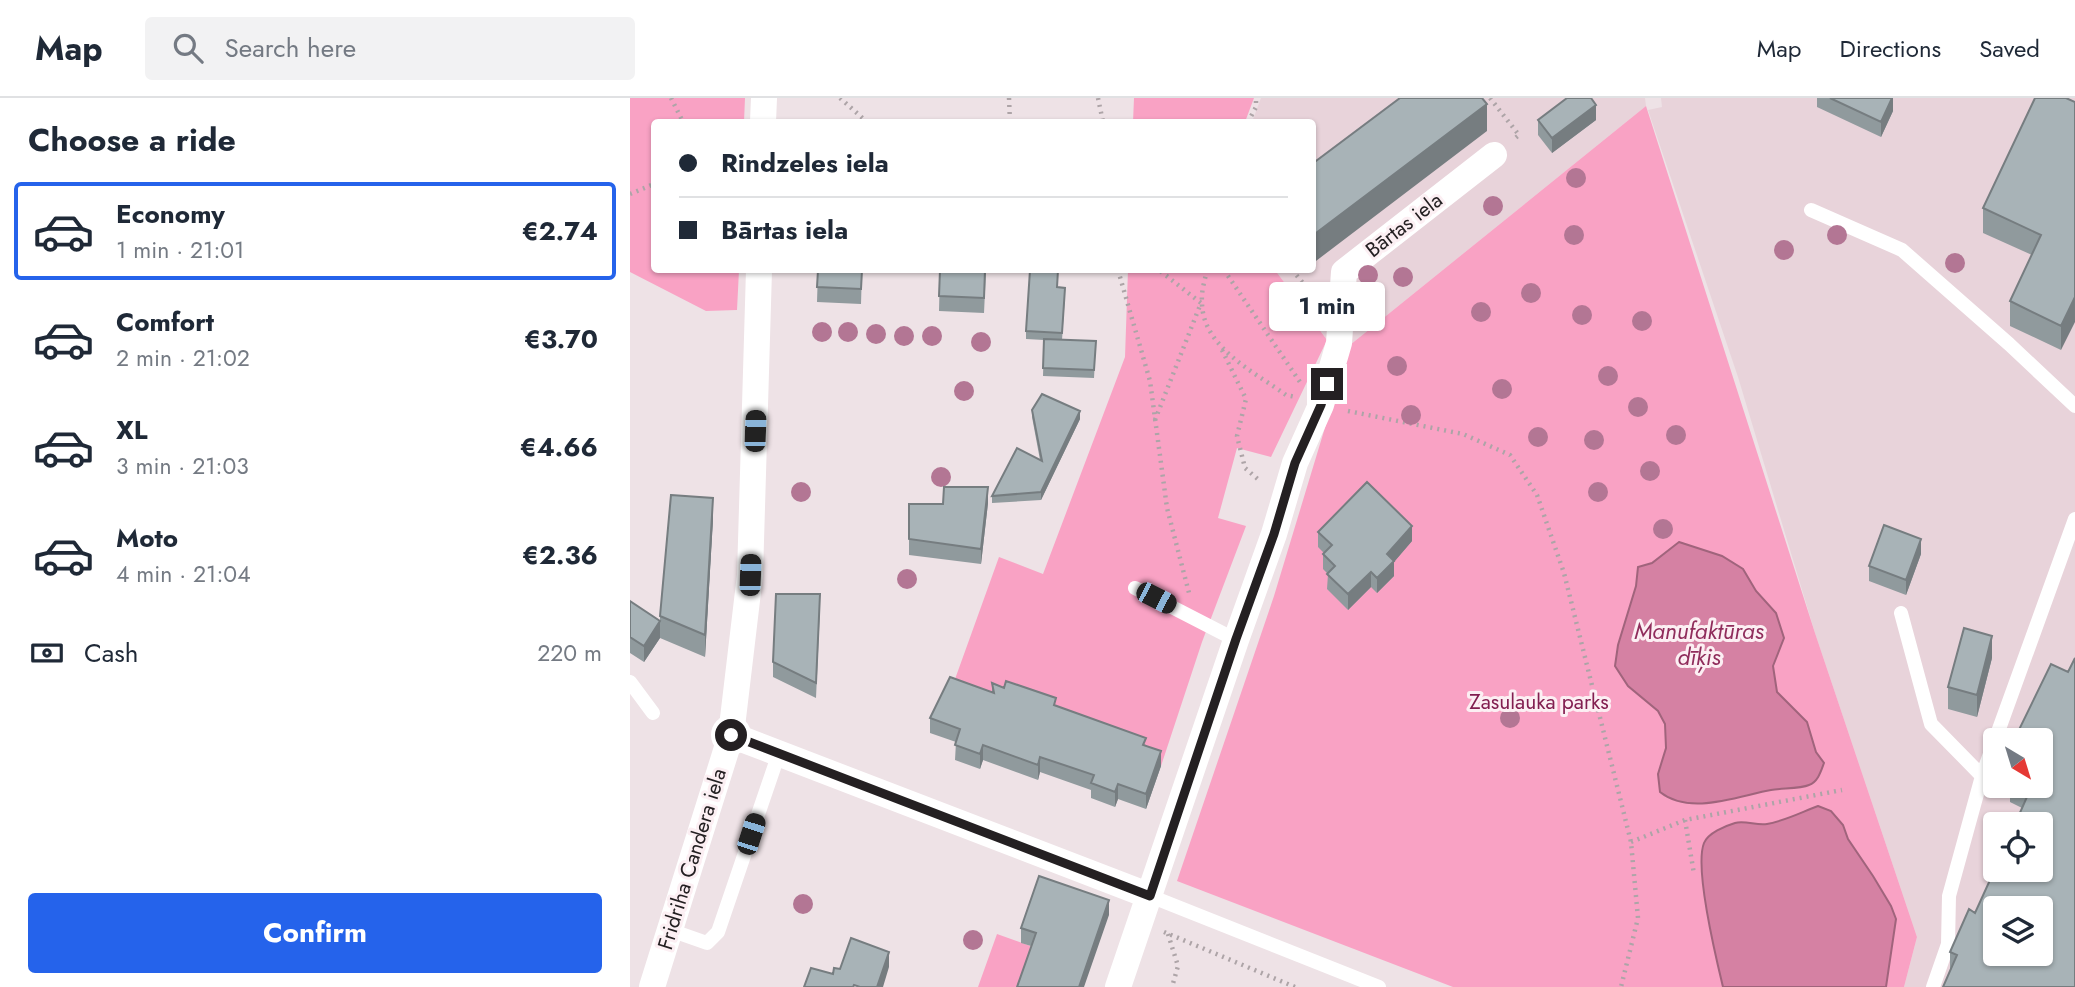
<!DOCTYPE html>
<meta charset="utf-8">
<style>
body{margin:0;font-family:Jost,sans-serif;background:#f2f2f3;color:#1f2937;height:100vh;display:flex;flex-direction:column;font-size:26px;white-space:nowrap}
*{box-sizing:border-box;margin:0}
p{font-size:23px;color:#747a83}
.icon{flex:none;width:38px;height:38px;fill:none;stroke:currentColor;stroke-width:2;stroke-linecap:round;stroke-linejoin:round}
.map{position:relative;flex:1;overflow:hidden}
.side{display:flex;flex-direction:column;background:#fff;width:630px}
.side>*{flex:none}
.top-card{position:absolute;left:21px;top:21px;width:665px;height:154px;border-radius:7px;box-shadow:0 2px 5px #0004;display:grid;align-content:center;height:154px;padding:0 28px;background:#fff}
.needle{width:46px;rotate:142deg}
.controls{position:absolute;left:1353px;top:630px;display:grid;gap:14px}
.controls a{display:grid;place-items:center;width:70px;height:70px;border-radius:7px;background:#fff;box-shadow:0 2px 5px #0004;font-size:35px}
.end{position:absolute;width:32px;height:32px;margin:-16px;border:9px solid #242022;background:#fff;box-shadow:0 0 0 4px #fff}
.from{border-radius:50%}
.bubble{position:absolute;height:49px;border-radius:7px;background:#fff;box-shadow:0 2px 5px #0004;font-size:23px;font-weight:700;line-height:49px;text-align:center}
.car{position:absolute;width:21px;height:42px;margin:-21px -10px;border-radius:9px;box-shadow:0 0 5px 2px #0007;background:linear-gradient(#222 24%,#8ab4d8 0 40%,#222 0 76%,#8ab4d8 0 86%,#222 0)}
.top-card b{display:flex;align-items:center;gap:24px;height:66px;font-size:26px}
.top-card b+b{border-top:2px solid #e0e1e3}
.top-card i{width:18px;height:18px;background:#1f2937}
ul{padding:0;list-style:none}
li{display:flex;align-items:center;gap:21px;height:98px;margin:0 14px 10px;padding:0 14px;border:4px solid transparent;border-radius:7px}
li div{flex:1}
li b{display:block;font-size:26px}
li em{font-style:normal;font-weight:700}
li.on{border-color:#2563eb}
li>.icon{width:63px;height:63px;stroke-width:1.5}
h2{padding:0 28px;font-size:32px;line-height:84px}
.pay{display:flex;align-items:center;gap:18px;height:77px;padding:0 28px;font-size:26px}
.pay p{margin-inline-start:auto}
.button{display:flex;gap:14px;margin-top:auto;padding:14px 28px}
.button a{flex:1;height:80px;border-radius:7px;background:#2563eb;color:#fff;font-size:28px;font-weight:700;line-height:80px;text-align:center}
header{display:flex;align-items:center;gap:42px;box-sizing:border-box;height:98px;padding:0 35px;background:#fff;border-bottom:2px solid #e0e1e3}
header strong{font-size:33px}
nav{display:flex;gap:38px;margin-inline-start:auto;font-size:24px}
.search{width:490px;height:63px;background:#f2f2f3;display:flex;align-items:center;gap:18px;box-sizing:border-box;padding:0 24px;border-radius:7px;color:#747a83;font-size:26px}
main{display:flex;flex:1;min-height:0}
.map>svg:first-child{display:block}
.built{fill:#e8d3da;fill-rule:evenodd}
.green{fill:#f9a2c4}
.water{fill:#d581a3;stroke:#a0647c;stroke-width:2}
.lines{fill:none;stroke-linecap:round;stroke-linejoin:round}
.path{stroke:#ada4a7;stroke-width:4.5;stroke-dasharray:2 5;stroke-linecap:butt}
.lane{stroke:#fff;stroke-width:14}
.street{stroke:#fff;stroke-width:26}
.tree{fill:#b37694}
.wall{fill:#909a9d}
.shaded-wall{fill:#767d80}
.building{fill:#a8b3b7;stroke:#767d80;stroke-width:2;fill-rule:evenodd}
.route{stroke:#242022;stroke-width:9}
.labels{text-anchor:middle;stroke-width:6;stroke-linejoin:round;paint-order:stroke}
.street-label{font-size:21px;fill:#242022;stroke:#fceff3}
.park-label{font-size:21px;fill:#821e50;stroke:#fceff3}
.water-label{font-size:23px;font-style:italic;fill:#902d5c;stroke:#fceff3}
</style>
<header>
<strong>Map</strong>
<div class="search"><svg class="icon" aria-label="search" viewBox="0 0 24 24"><circle cx="10" cy="10" r="6"/><path d="M15 15l6 6"/></svg>Search here</div>
<nav><a>Map</a><a>Directions</a><a>Saved</a></nav>
</header>
<main>
<section class="side">
<h2>Choose a ride</h2>
<ul>
<li class="on"><svg class="icon" aria-label="car" viewBox="0 0 24 24"><path d="M5 17H2v-5l4-1 3-4h7l3 4 3 1v5h-3M9 17h6M6 11h13"/><circle cx="7" cy="17" r="2"/><circle cx="17" cy="17" r="2"/></svg><div><b>Economy</b><p>1 min · 21:01</p></div><em>€2.74</em></li>
<li><svg class="icon" aria-label="car" viewBox="0 0 24 24"><path d="M5 17H2v-5l4-1 3-4h7l3 4 3 1v5h-3M9 17h6M6 11h13"/><circle cx="7" cy="17" r="2"/><circle cx="17" cy="17" r="2"/></svg><div><b>Comfort</b><p>2 min · 21:02</p></div><em>€3.70</em></li>
<li><svg class="icon" aria-label="car" viewBox="0 0 24 24"><path d="M5 17H2v-5l4-1 3-4h7l3 4 3 1v5h-3M9 17h6M6 11h13"/><circle cx="7" cy="17" r="2"/><circle cx="17" cy="17" r="2"/></svg><div><b>XL</b><p>3 min · 21:03</p></div><em>€4.66</em></li>
<li><svg class="icon" aria-label="car" viewBox="0 0 24 24"><path d="M5 17H2v-5l4-1 3-4h7l3 4 3 1v5h-3M9 17h6M6 11h13"/><circle cx="7" cy="17" r="2"/><circle cx="17" cy="17" r="2"/></svg><div><b>Moto</b><p>4 min · 21:04</p></div><em>€2.36</em></li>
</ul>
<div class="pay"><svg class="icon" aria-label="cash" viewBox="0 0 24 24"><path d="M3 7h18v10H3z"/><circle cx="12" cy="12" r="2"/></svg>Cash<p>220 m</p></div>
<div class="button"><a>Confirm</a></div>
</section>
<div class="map">
<svg width="1445" height="889" viewBox="0 0 1445 889">
<rect width="100%" height="100%" fill="#eee2e6"/>
<path class="built" d="M631,0H1015L1016,8L720,247L697,242L645,172H682V24H622Z
M1031,0H1445V889H1274L1287,839L1185,535L1108,279L1018,12L1032,9ZM1365,642H1410V688H1365ZM1365,726H1410V772H1365ZM1365,810H1410V856H1365Z"/>
<path class="green" d="M0,0H115L114,24H24V172H109L107,212L76,213L0,174Z
M504,0H624L615,24H503Z
M1016,8L1185,535L1287,839L1274,889H823L547,783L644,498L720,247Z
M498,172H645L697,242L641,359L607,350L588,420L616,428L572,544L531,668L320,595L369,459L413,476L495,259Z
M367,836L406,850L392,889H348Z"/>
<path class="water" d="M1049,444L1092,458L1113,471L1126,493L1146,515L1154,540L1143,568L1147,594L1177,624L1186,654L1194,665C1191,673 1188,684 1179,687C1170,691 1152,690 1141,692C1108,698 1060,718 1030,694L1028,676L1036,650L1035,626L1028,613L998,588L985,568L988,547L1006,488L1008,469L1022,465Z
M1188,708L1201,713L1213,727L1218,741L1243,778L1261,808L1266,821L1256,889H1093C1086,860 1064,770 1074,745C1078,735 1095,728 1105,725C1115,722 1127,728 1137,726C1155,723 1172,714 1188,708Z"/>
<g class="lines">
<path class="path" d="M41,0L53,24
M210,0L237,24
M379,0L380,24
M468,0L473,24
M860,0L889,37L884,41
M618,24L626,9V0
M0,96L24,86
M488,172L520,283L537,410L559,495
M577,172C575,182 571,193 572,204C572,249 623,273 656,297L666,299
M594,172L670,284
M662,172L684,198
M592,252L616,301L607,338L615,370L630,383
M718,313L833,336L880,357L907,397L934,475L1001,744L1008,820L991,889
M525,322L571,205L529,172
M1055,722L1064,776
M1001,744L1055,722L1212,692
M534,834L665,889
M538,836L548,868L542,889"/>
<path class="lane" d="M1181,112L1272,152L1379,246L1445,308
M505,490L606,542
M1271,515L1301,626L1352,678
M0,584L23,615
M520,798L749,889
M40,832L77,845L88,834L149,655
M1303,889L1318,846L1319,798L1352,678L1445,421"/>
<path class="street" d="M133,24L134,0
M101,637L520,798
M22,889L101,637L120,477L129,172
M488,889L606,542L644,436L665,365L691,307L709,245L714,174L864,57"/>
</g>
<g class="tree">
<circle cx="946" cy="80" r="10"/>
<circle cx="863" cy="108" r="10"/>
<circle cx="944" cy="137" r="10"/>
<circle cx="1207" cy="137" r="10"/>
<circle cx="1154" cy="152" r="10"/>
<circle cx="1325" cy="165" r="10"/>
<circle cx="738" cy="177" r="10"/>
<circle cx="773" cy="179" r="10"/>
<circle cx="901" cy="195" r="10"/>
<circle cx="851" cy="214" r="10"/>
<circle cx="952" cy="217" r="10"/>
<circle cx="1012" cy="223" r="10"/>
<circle cx="192" cy="234" r="10"/>
<circle cx="218" cy="234" r="10"/>
<circle cx="246" cy="236" r="10"/>
<circle cx="274" cy="238" r="10"/>
<circle cx="302" cy="238" r="10"/>
<circle cx="351" cy="244" r="10"/>
<circle cx="767" cy="268" r="10"/>
<circle cx="978" cy="278" r="10"/>
<circle cx="872" cy="291" r="10"/>
<circle cx="334" cy="293" r="10"/>
<circle cx="1008" cy="309" r="10"/>
<circle cx="781" cy="317" r="10"/>
<circle cx="1046" cy="337" r="10"/>
<circle cx="908" cy="339" r="10"/>
<circle cx="964" cy="342" r="10"/>
<circle cx="1020" cy="373" r="10"/>
<circle cx="311" cy="379" r="10"/>
<circle cx="171" cy="394" r="10"/>
<circle cx="968" cy="394" r="10"/>
<circle cx="1033" cy="431" r="10"/>
<circle cx="277" cy="481" r="10"/>
<circle cx="880" cy="620" r="10"/>
<circle cx="173" cy="806" r="10"/>
<circle cx="343" cy="842" r="10"/>
</g>
<path class="wall" d="M1187,0H1263V13L1251,39L1187,9Z
M1436,0L1431,252L1380,228V203L1402,157L1353,135V110Z
M908,22H966L922,55L908,37Z
M188,172H232L231,206L187,204Z
M310,172H356L354,215L309,213Z
M427,189L435,198L432,242L466,243L464,280L413,278L414,242L396,241V233Z
M402,312L450,321L411,402L362,405V398L410,362L402,319Z
M358,405L351,466L279,457V406Z
M83,421L75,559L30,540L14,564L0,555V503L30,523V518Z
M688,434L782,443L764,464V478L747,495L741,489L718,512L697,491L698,476L693,471V456L694,455L688,449Z
M1291,456L1276,497L1239,483V468Z
M190,511L186,600L143,579V564Z
M1362,560L1347,619L1318,611V589Z
M1438,574L1445,889L1320,874V854L1345,815L1392,710L1380,704V688H1410Z
M362,585L426,608L516,647L531,668L516,711L488,701L485,709L461,700V692L410,674L408,682L353,662L350,671L325,662L326,644L300,635V620L362,594Z
M479,817L401,848L391,845V830Z"/>
<path class="shaded-wall" d="M1262,0H1263V13L1251,39V24Z
M857,6V33L682,166V138Z
M966,7V22L922,55V40Z
M1445,199V224L1431,252V228Z
M450,313V321L411,402V394Z
M358,389V405L351,466V451Z
M83,400V421L75,559V537Z
M782,428V443L764,464V478L747,495V480L757,456Z
M1291,441V456L1276,497V482Z
M741,474V489L718,512V496Z
M30,523V540L14,564V548Z
M1362,538V560L1347,619V597Z
M353,647V662L350,671V656Z
M531,653V668L516,711V696Z
M410,659V674L408,682V667Z
M488,686V701L485,709V694Z
M479,802V817L454,889H449Z
M259,854V869L253,889H247Z"/>
<path class="building" d="M770,0H852L857,6L682,138V66Z
M937,0H961L966,7L922,40L908,22Z
M1200,0H1262L1251,24Z
M1405,0H1436L1445,4V199L1431,228L1380,203L1411,137L1353,110Z
M188,172H232L231,191L187,189Z
M310,172H355L354,200L309,198Z
M400,172H428L427,189L435,190L432,235L396,233Z
M414,241L466,243L464,272L413,270Z
M412,296L450,313L411,394L362,398L387,350L412,363L402,312Z
M737,384L782,428L757,456L764,463L747,480L741,474L718,496L697,476L705,468L693,456L702,447L688,434Z
M314,389H358L351,451L279,441V406H313Z
M41,397L83,400L75,537L30,518Z
M1254,427L1291,441L1276,482L1239,468Z
M146,496H190L186,585L143,564Z
M0,503L30,523L14,548L0,539Z
M1334,530L1362,538L1347,597L1318,589Z
M1445,560V889H1313L1327,857L1320,854L1339,811L1345,815L1365,771L1410,772V726H1385L1400,692L1391,688H1410V642H1384L1421,566L1438,574ZM1365,810H1410V856H1365Z
M320,579L364,595L362,585L374,590L376,583L426,600L424,607L516,640L513,647L531,653L516,696L488,686L485,694L461,685L464,677L410,659L408,667L353,647L350,656L325,647L330,631L300,620Z
M409,778L479,802L449,889H387L406,835L391,830Z
M221,840L259,854L247,889H230L224,887L223,889H174L181,870L203,876L204,870L210,871Z"/>
<g class="lines">
<path class="route" d="M101,637L520,798L606,541L644,436L665,365L691,307L697,286"/>
</g>
<g class="labels">
<g class="street-label">
<text transform="translate(774 127) rotate(-38)" y="7">Bārtas iela</text>
<text transform="translate(62 761) rotate(-73)" y="7">Fridriha Candera iela</text>
</g>
<g class="park-label">
<text x="909" y="611">Zasulauka parks</text>
</g>
<g class="water-label">
<text x="1069" y="541">Manufaktūras<tspan x="1069" dy="26">dīķis</tspan></text>
</g>
</g>
</svg>
<div class="controls">
<a><svg class="needle" viewBox="-14 -14 28 28"><path d="M0-13l5 13h-10z" fill="#e53935"/><path d="M0 13l5-13h-10z" fill="#747a83"/></svg></a>
<a><svg class="icon" aria-label="locate" viewBox="0 0 24 24"><circle cx="12" cy="12" r="6"/><path d="M12 2v4M12 18v4M2 12h4M18 12h4"/></svg></a>
<a><svg class="icon" aria-label="layers" viewBox="0 0 24 24"><path d="M12 4l9 5-9 5-9-5zM3 14l9 5 9-5"/></svg></a>
</div>
<i class="end from" style="left:101px;top:637px"></i>
<i class="end" style="left:697px;top:286px"></i>
<div class="bubble" style="left:639px;top:184px;width:116px">1 min</div>
<i class="car" style="left:125px;top:333px;rotate:2deg"></i>
<i class="car" style="left:120px;top:477px;rotate:2deg"></i>
<i class="car" style="left:526px;top:500px;rotate:117deg"></i>
<i class="car" style="left:121px;top:736px;rotate:18deg"></i>
<div class="top-card">
<b><i class="from"></i>Rindzeles iela</b>
<b><i></i>Bārtas iela</b>
</div>
</div>
</main>
